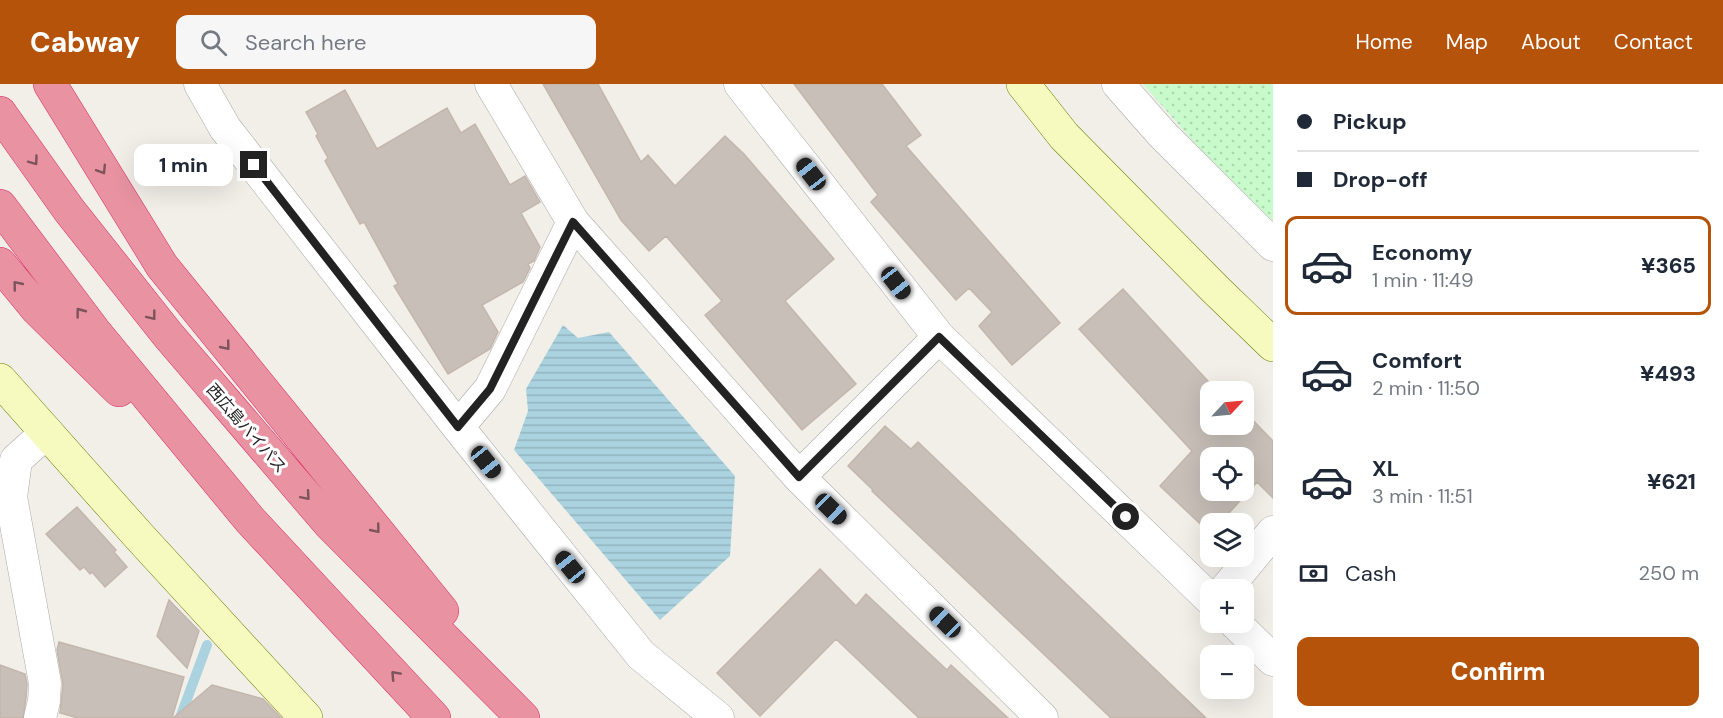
<!DOCTYPE html>
<meta charset="utf-8">
<style>
body{margin:0;font-family:"DM Sans","Noto Sans JP",sans-serif;background:#f6f6f7;color:#1f2937;height:100vh;display:flex;flex-direction:column;font-size:22px;white-space:nowrap}
*{box-sizing:border-box;margin:0}
p{font-size:20px;color:#747a83}
.icon{flex:none;width:33px;height:33px;fill:none;stroke:currentColor;stroke-width:2;stroke-linecap:round;stroke-linejoin:round}
.map{position:relative;flex:1;overflow:hidden}
.drawer{display:flex;flex-direction:column;background:#fff;width:450px}
.drawer>*{flex:none}
.hud{display:grid;align-content:center;height:132px;padding:0 24px;background:#fff}
.needle{width:39px;rotate:64deg}
.tools{position:absolute;left:1200px;top:297px;display:grid;gap:12px}
.tools a{display:grid;place-items:center;width:54px;height:54px;border-radius:12px;background:#fff;box-shadow:0 6px 24px #0002;font-size:30px}
.end{position:absolute;width:27px;height:27px;margin:-14px;border:8px solid #222;background:#fff;box-shadow:0 0 0 3px #fff}
.from{border-radius:50%}
.bubble{position:absolute;height:42px;border-radius:12px;background:#fff;box-shadow:0 6px 24px #0002;font-size:20px;font-weight:800;line-height:42px;text-align:center}
.car{position:absolute;width:18px;height:36px;margin:-18px -9px;border-radius:8px;box-shadow:0 0 4px 2px #0007;background:linear-gradient(#222 24%,#8ab4d8 0 40%,#222 0 76%,#8ab4d8 0 86%,#222 0)}
.hud b{display:flex;align-items:center;gap:21px;height:57px;font-size:22px}
.hud b+b{border-top:2px solid #e0e1e3}
.hud i{width:15px;height:15px;background:#1f2937}
ul{padding:0;list-style:none}
li{display:flex;align-items:center;gap:18px;height:99px;margin:0 12px 9px;padding:0 12px;border:3px solid transparent;border-radius:12px}
li div{flex:1}
li b{display:block;font-size:22px}
li em{font-style:normal;font-weight:800}
li.current{border-color:#b45309}
li>.icon{width:54px;height:54px;stroke-width:1.5}
.pay{display:flex;align-items:center;gap:15px;height:66px;padding:0 24px;font-size:22px}
.pay p{margin-inline-start:auto}
.action{display:flex;gap:12px;margin-top:auto;padding:12px 24px}
.action a{flex:1;height:69px;border-radius:12px;background:#b45309;color:#fff;font-size:24px;font-weight:800;line-height:69px;text-align:center}
header{display:flex;align-items:center;gap:36px;box-sizing:border-box;height:84px;padding:0 30px;background:#b45309;color:#fff}
header strong{font-size:28px}
nav{display:flex;gap:33px;margin-inline-start:auto;font-size:21px}
.search{width:420px;height:54px;background:#f6f6f7;display:flex;align-items:center;gap:15px;box-sizing:border-box;padding:0 21px;border-radius:12px;color:#747a83;font-size:22px}
main{display:flex;flex:1;min-height:0}
.map>svg:first-child{display:block}
.park{fill:url(#park-dots)}
.water{fill:url(#water-rules)}
.lines{fill:none;stroke-linecap:round;stroke-linejoin:round}
.stream{stroke:#aad3df;stroke-width:10}
.building{fill:#c7bfb8;stroke:#c4b6ab;stroke-width:1.5;fill-rule:evenodd}
.street-casing{stroke:#a9a9a9;stroke-width:33}
.secondary-casing{stroke:#707d05;stroke-width:34}
.highway-casing{stroke:#dc2a67;stroke-width:34}
.street{stroke:#fff;stroke-width:32}
.secondary{stroke:#f7fabf;stroke-width:33}
.highway{stroke:#e892a2;stroke-width:33}
.oneway{stroke:#7b545c}
.route{stroke:#222;stroke-width:8}
.labels{text-anchor:middle;stroke-width:6;stroke-linejoin:round;paint-order:stroke}
.street-label{font-size:16px;fill:#222;stroke:#fff}
</style>
<header>
<strong>Cabway</strong>
<div class="search"><svg class="icon" aria-label="search" viewBox="0 0 24 24"><circle cx="10" cy="10" r="6"/><path d="M15 15l6 6"/></svg>Search here</div>
<nav><a>Home</a><a>Map</a><a>About</a><a>Contact</a></nav>
</header>
<main>
<div class="map">
<svg width="1273" height="634" viewBox="0 0 1273 634">
<defs>
<pattern id="park-dots" width="8" height="8" patternUnits="userSpaceOnUse" patternTransform="scale(1.5)"><rect width="8" height="8" fill="#c8facc"/><path d="M2 2h.1M6 6h.1" fill="none" stroke="#acd6af" stroke-width="1.8" stroke-linecap="round"/></pattern>
<pattern id="water-rules" width="6" height="5" patternUnits="userSpaceOnUse" patternTransform="scale(1.5)"><rect width="6" height="5" fill="#aad3df"/><path d="M0 2.5h6" fill="none" stroke="#92b5bf"/></pattern>
</defs>
<rect width="100%" height="100%" fill="#f2efe9"/>
<path class="park" d="M1143,0H1273V138L1221,89Z"/>
<path class="water" d="M563,241L578,254L609,248L735,392L730,472L660,536L514,366L528,327L526,305Z"/>
<g class="lines">
<path class="stream" d="M180,634L207,561"/>
</g>
<path class="building" d="M543,0H598L641,78L648,71L675,102L725,52L744,70L834,175L785,217L856,300L802,346L705,231L722,217L666,152L649,167L621,136Z
M794,0H882L921,51L906,62L1060,239L1012,281L979,242L992,228L969,204L956,216L871,118L878,111Z
M345,6L377,65L447,24L461,49L475,40L510,101L525,92L540,118L521,129L540,163L534,177L528,180L530,184L523,198L482,221L498,248L490,265L448,290L394,202L398,200L364,138L360,140L325,77L328,74L316,52L318,50L306,28Z
M1123,205L1218,308H1210V340H1244V327L1273,357V414L1257,398L1219,440H1210V449L1160,402L1192,367L1079,245ZM1210,374H1244V406H1210Z
M885,342L911,365L918,358L1206,634H1111L872,407L873,406L848,382Z
M77,423L116,466L114,468L127,483L105,503L92,488L90,490L84,483L80,486L46,450Z
M820,485L856,522L866,510L947,586L951,581L1008,634H919L836,555L760,632L717,589Z
M169,516L199,547L187,584L157,552Z
M59,558L184,593L172,634H78L60,629L63,600L57,566Z
M0,581L25,590L27,600L26,614L23,634H0Z
M212,601L263,615L281,634H173Z"/>
<g class="lines">
<defs>
<path id="street" d="M200,0L225,44L458,343L641,571L718,634
M491,0L573,138L799,393L1042,634
M740,0L939,253L1210,515
M1118,0L1162,50L1273,161
M458,343L490,305L573,138
M799,393L939,253
M1225,506L1273,448
M1234,538L1273,576
M40,634L44,617L45,599L11,413L16,376L47,348"/>
<path id="secondary" d="M1023,0L1064,52L1215,205L1273,261
M0,296L138,451L306,634"/>
<path id="highway" d="M50,0L162,182L442,527
M0,29L69,126L168,251L329,439L523,634
M0,122L94,247L250,436L434,634
M0,180L37,225L119,306"/>
</defs>
<use href="#street" class="street-casing"/>
<use href="#secondary" class="secondary-casing"/>
<use href="#highway" class="highway-casing"/>
<use href="#street" class="street"/>
<use href="#secondary" class="secondary"/>
<use href="#highway" class="highway"/>
</g>
<defs><path id="oneway-chevron" d="M-2-3.5L2.5 0L-2 3.5" fill="none" stroke-width="1.6" stroke-linecap="round" stroke-linejoin="round" transform="scale(1.5)"/></defs>
<g class="oneway">
<use href="#oneway-chevron" transform="translate(34 77) rotate(54)"/>
<use href="#oneway-chevron" transform="translate(102 86) rotate(58)"/>
<use href="#oneway-chevron" transform="translate(17 201) rotate(-129)"/>
<use href="#oneway-chevron" transform="translate(80 228) rotate(-127)"/>
<use href="#oneway-chevron" transform="translate(152 232) rotate(52)"/>
<use href="#oneway-chevron" transform="translate(226 262) rotate(51)"/>
<use href="#oneway-chevron" transform="translate(306 412) rotate(49)"/>
<use href="#oneway-chevron" transform="translate(376 445) rotate(51)"/>
<use href="#oneway-chevron" transform="translate(395 591) rotate(-133)"/>
</g>
<g class="lines">
<path class="route" d="M254,81L458,343L490,305L573,138L799,393L939,253L1126,433"/>
</g>
<g class="labels">
<g class="street-label">
<text transform="translate(247 344) rotate(49)" y="6">西広島バイパス</text>
</g>
</g>
</svg>
<div class="tools">
<a><svg class="needle" viewBox="-14 -14 28 28"><path d="M0-13l5 13h-10z" fill="#e53935"/><path d="M0 13l5-13h-10z" fill="#747a83"/></svg></a>
<a><svg class="icon" aria-label="locate" viewBox="0 0 24 24"><circle cx="12" cy="12" r="6"/><path d="M12 2v4M12 18v4M2 12h4M18 12h4"/></svg></a>
<a><svg class="icon" aria-label="layers" viewBox="0 0 24 24"><path d="M12 4l9 5-9 5-9-5zM3 14l9 5 9-5"/></svg></a>
<a>+</a>
<a>−</a>
</div>
<i class="end from" style="left:1126px;top:433px"></i>
<i class="end" style="left:254px;top:81px"></i>
<div class="bubble" style="left:134px;top:60px;width:99px">1 min</div>
<i class="car" style="left:811px;top:90px;rotate:322deg"></i>
<i class="car" style="left:896px;top:199px;rotate:142deg"></i>
<i class="car" style="left:486px;top:378px;rotate:141deg"></i>
<i class="car" style="left:831px;top:425px;rotate:134deg"></i>
<i class="car" style="left:570px;top:483px;rotate:321deg"></i>
<i class="car" style="left:945px;top:538px;rotate:314deg"></i>
</div>
<section class="drawer">
<div class="hud">
<b><i class="from"></i>Pickup</b>
<b><i></i>Drop-off</b>
</div>
<ul>
<li class="current"><svg class="icon" aria-label="car" viewBox="0 0 24 24"><path d="M5 17H2v-5l4-1 3-4h7l3 4 3 1v5h-3M9 17h6M6 11h13"/><circle cx="7" cy="17" r="2"/><circle cx="17" cy="17" r="2"/></svg><div><b>Economy</b><p>1 min · 11:49</p></div><em>¥365</em></li>
<li><svg class="icon" aria-label="car" viewBox="0 0 24 24"><path d="M5 17H2v-5l4-1 3-4h7l3 4 3 1v5h-3M9 17h6M6 11h13"/><circle cx="7" cy="17" r="2"/><circle cx="17" cy="17" r="2"/></svg><div><b>Comfort</b><p>2 min · 11:50</p></div><em>¥493</em></li>
<li><svg class="icon" aria-label="car" viewBox="0 0 24 24"><path d="M5 17H2v-5l4-1 3-4h7l3 4 3 1v5h-3M9 17h6M6 11h13"/><circle cx="7" cy="17" r="2"/><circle cx="17" cy="17" r="2"/></svg><div><b>XL</b><p>3 min · 11:51</p></div><em>¥621</em></li>
</ul>
<div class="pay"><svg class="icon" aria-label="cash" viewBox="0 0 24 24"><path d="M3 7h18v10H3z"/><circle cx="12" cy="12" r="2"/></svg>Cash<p>250 m</p></div>
<div class="action"><a>Confirm</a></div>
</section>
</main>
